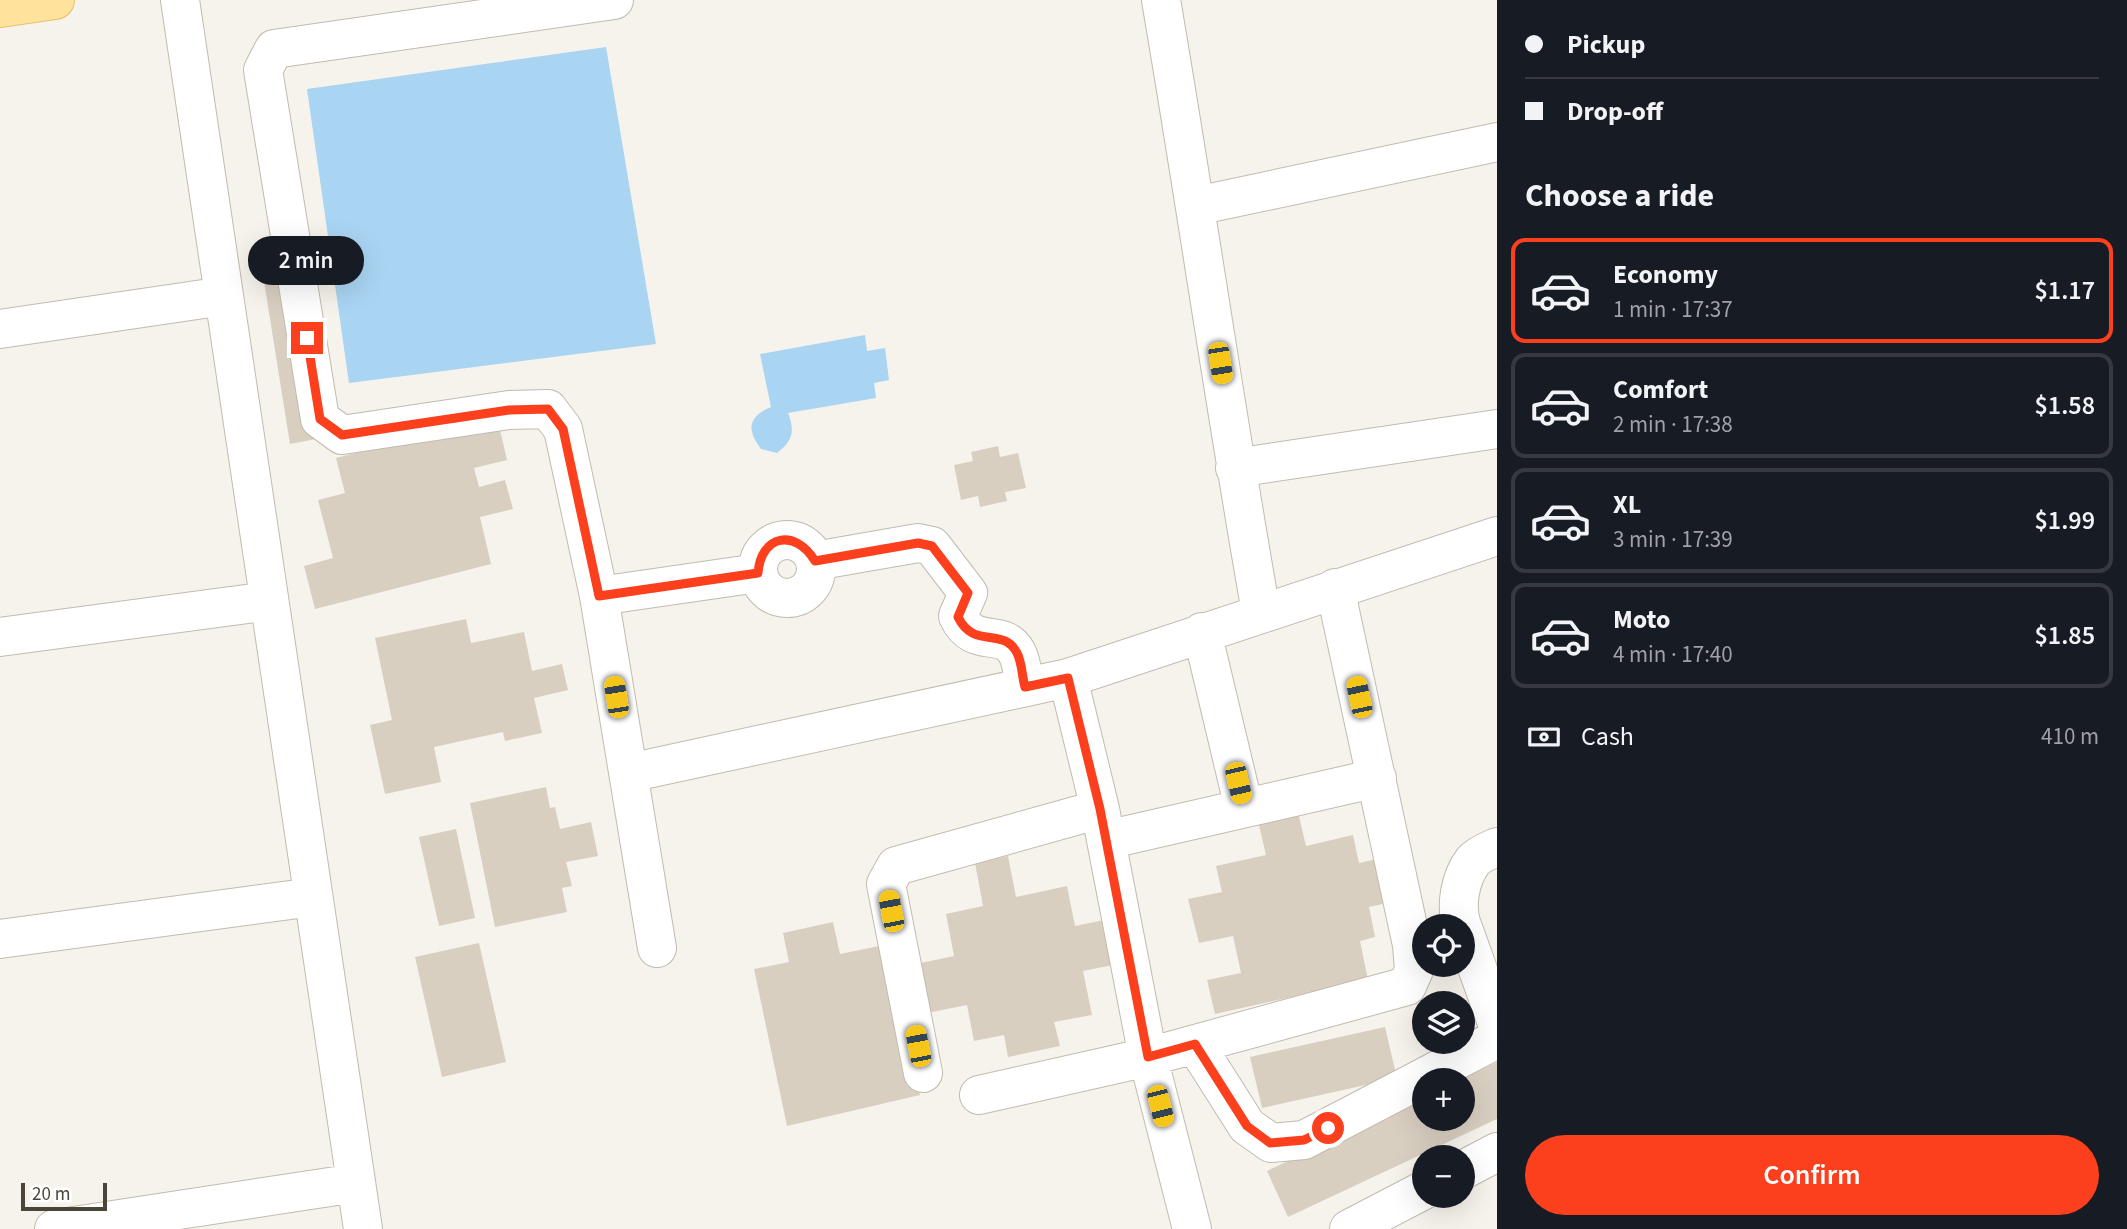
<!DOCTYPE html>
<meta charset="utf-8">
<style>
body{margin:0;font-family:"Source Sans 3",sans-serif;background:#242831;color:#f1f3f6;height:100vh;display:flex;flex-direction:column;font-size:26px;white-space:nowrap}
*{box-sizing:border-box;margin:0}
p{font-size:23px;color:#9ea1a6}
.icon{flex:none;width:38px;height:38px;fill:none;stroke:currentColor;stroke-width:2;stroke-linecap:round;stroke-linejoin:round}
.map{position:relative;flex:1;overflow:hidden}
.side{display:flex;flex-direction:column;background:#171b24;width:630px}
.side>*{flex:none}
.guide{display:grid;align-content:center;height:154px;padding:0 28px;background:#171b24}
.controls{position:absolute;left:1412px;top:914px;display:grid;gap:14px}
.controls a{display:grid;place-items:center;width:63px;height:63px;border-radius:50%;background:#171b24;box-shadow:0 7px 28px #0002;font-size:35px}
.scale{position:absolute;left:21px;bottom:18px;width:86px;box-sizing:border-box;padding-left:7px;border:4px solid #4b4439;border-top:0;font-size:19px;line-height:24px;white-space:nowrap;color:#4b4439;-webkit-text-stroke:5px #fff;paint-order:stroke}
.end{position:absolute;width:32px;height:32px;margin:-16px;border:9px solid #fc3f1d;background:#fff;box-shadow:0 0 0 4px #fff}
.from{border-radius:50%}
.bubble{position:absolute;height:49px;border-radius:24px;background:#171b24;box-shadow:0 7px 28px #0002;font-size:23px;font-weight:600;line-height:49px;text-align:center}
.car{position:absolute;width:21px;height:42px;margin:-21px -10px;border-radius:9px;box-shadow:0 0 5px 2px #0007;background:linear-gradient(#f5c518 24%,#345 0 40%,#f5c518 0 76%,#345 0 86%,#f5c518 0)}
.guide b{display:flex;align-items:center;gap:24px;height:66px;font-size:26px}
.guide b+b{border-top:2px solid #363941}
.guide i{width:18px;height:18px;background:#f1f3f6}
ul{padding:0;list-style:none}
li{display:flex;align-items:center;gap:21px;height:105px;margin:0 14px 10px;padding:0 14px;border:4px solid #363941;border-radius:14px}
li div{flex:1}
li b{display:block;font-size:26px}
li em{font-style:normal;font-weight:600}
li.selected{border-color:#fc3f1d}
li>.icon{width:63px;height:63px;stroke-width:1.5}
h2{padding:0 28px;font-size:32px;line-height:84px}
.pay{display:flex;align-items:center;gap:18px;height:77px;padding:0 28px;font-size:26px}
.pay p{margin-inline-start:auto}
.action{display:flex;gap:14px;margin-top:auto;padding:14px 28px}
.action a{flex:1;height:80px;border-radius:42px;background:#fc3f1d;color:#fff;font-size:28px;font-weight:600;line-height:80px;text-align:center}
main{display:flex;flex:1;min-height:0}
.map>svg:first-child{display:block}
.water{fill:#a9d4f2}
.building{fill:#d8cfc1}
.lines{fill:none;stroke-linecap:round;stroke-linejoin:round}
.minor-casing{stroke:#c2bbae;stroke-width:40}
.major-casing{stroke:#e6c16a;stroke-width:40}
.minor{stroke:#fff;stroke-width:38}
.major{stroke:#ffe39c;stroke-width:38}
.route{stroke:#fc3f1d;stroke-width:9}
</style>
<main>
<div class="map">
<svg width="1497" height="1229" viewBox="0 0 1497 1229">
<rect width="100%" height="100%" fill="#f6f3ec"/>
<path class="water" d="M606,47L656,344L349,383L307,89Z
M865,335L867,351L885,348L889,380L874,383L876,398L788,413C795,431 793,441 777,453L761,449C747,430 747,417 771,407L760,354Z"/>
<path class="building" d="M285,246L316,439L290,444L259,250Z
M497,417L507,460L474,468L479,487L505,480L513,509L480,517L491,564L315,609L304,566L333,558L318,500L345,493L336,458Z
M998,446L1000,457L1018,453L1026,488L1005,492L1007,501L980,507L978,496L961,500L954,465L973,461L971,452Z
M466,619L471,643L524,632L532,671L562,664L568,690L534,698L542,733L505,741L503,732L434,747L441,782L385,794L370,725L392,720L375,638Z
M546,787L550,808L555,807L560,829L591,822L598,856L566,862L572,886L562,888L567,912L495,927L470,803Z
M1297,808L1306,846L1353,835L1359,863L1391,856L1400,900L1369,907L1375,937L1360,941L1368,980L1215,1014L1207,980L1241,973L1233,936L1199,943L1188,899L1222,892L1216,866L1266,855L1257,817Z
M456,829L475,918L439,926L419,837Z
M1008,856L1016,897L1067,886L1075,926L1114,918L1123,963L1083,971L1092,1015L1054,1022L1060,1046L1008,1057L1004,1035L974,1041L967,1005L927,1013L916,964L954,956L946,914L983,906L975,863Z
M833,922L840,954L889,944L920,1095L787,1126L754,969L789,962L783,933Z
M479,943L506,1062L442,1077L415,957Z
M1385,1027L1397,1078L1262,1108L1250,1057Z
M1497,1062V1119L1288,1217L1267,1171L1424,1097V1118H1463V1078Z"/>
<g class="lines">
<defs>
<path id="minor" d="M180,0L363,1229
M614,0L274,49L263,70L320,419L342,435L509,410L548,409L563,429L599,596L657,948
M1161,0C1196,204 1225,409 1261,612
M1196,206L1497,142
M0,329L224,296
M1235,468L1497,429
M758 569a29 29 0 1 1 58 0a29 29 0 1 1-58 0Z
M815,561L918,543L932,546L968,593L958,616C974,651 1003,626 1017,653C1022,662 1023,677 1025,687
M599,596L758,573
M1202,632L1244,808
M0,637L269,601
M1068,678L1100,809L1148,1057L1192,1229
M629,773L1068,678L1497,536
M1106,840L1377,778
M1462,926C1455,906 1460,878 1473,861C1478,855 1490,850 1497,847
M1463,928L1497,1023
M0,939L313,897
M1195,1044L1247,1126L1271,1143L1304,1140L1497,1039
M923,1073L886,884L896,866L1100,809
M979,1095L1148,1057L1407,986L1414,970L1412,945L1335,588
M1463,1170L1497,1152
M54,1229L356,1183
M1349,1229L1424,1190"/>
<path id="major" d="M0,8L55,0"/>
</defs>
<use href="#minor" class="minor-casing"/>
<use href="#major" class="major-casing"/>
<use href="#minor" class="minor"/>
<use href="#major" class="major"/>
</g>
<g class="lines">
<path class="route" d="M307,338L320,419L342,435L509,410L548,409L563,429L599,596L758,573C761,535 795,528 815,561L918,543L932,546L968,593L958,617C974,650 1003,626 1017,653C1022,662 1022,677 1025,687L1068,678L1100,809L1148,1057L1195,1044L1247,1126L1270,1143L1304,1140L1328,1128"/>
</g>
</svg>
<div class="controls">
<a><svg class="icon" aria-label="locate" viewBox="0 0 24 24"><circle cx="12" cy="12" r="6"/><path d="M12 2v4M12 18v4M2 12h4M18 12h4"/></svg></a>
<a><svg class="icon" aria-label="layers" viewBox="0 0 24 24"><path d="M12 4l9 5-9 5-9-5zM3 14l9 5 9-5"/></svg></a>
<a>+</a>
<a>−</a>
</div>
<div class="scale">20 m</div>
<i class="end from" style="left:1328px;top:1128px"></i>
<i class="end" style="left:307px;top:338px"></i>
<div class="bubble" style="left:248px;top:236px;width:116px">2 min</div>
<i class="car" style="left:1220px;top:363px;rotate:171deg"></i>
<i class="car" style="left:616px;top:697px;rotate:351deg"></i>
<i class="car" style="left:1359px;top:697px;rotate:348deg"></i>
<i class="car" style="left:1238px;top:783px;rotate:167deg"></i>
<i class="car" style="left:891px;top:911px;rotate:349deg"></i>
<i class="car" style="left:918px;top:1046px;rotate:349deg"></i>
<i class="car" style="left:1160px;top:1106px;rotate:166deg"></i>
</div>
<section class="side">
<div class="guide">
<b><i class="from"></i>Pickup</b>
<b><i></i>Drop-off</b>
</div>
<h2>Choose a ride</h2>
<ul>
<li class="selected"><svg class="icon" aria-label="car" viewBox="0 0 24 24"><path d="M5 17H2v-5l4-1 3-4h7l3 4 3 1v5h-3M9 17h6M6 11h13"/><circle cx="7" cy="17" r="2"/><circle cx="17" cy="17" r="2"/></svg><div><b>Economy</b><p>1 min · 17:37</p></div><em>$1.17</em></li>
<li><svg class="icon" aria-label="car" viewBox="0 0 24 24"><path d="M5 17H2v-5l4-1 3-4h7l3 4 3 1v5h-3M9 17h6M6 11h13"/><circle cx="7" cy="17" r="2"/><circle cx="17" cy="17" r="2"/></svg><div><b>Comfort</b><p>2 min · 17:38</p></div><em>$1.58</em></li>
<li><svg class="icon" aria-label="car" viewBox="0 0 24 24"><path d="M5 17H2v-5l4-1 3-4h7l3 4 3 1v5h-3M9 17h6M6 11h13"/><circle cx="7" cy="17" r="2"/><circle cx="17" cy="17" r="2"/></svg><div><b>XL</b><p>3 min · 17:39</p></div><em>$1.99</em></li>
<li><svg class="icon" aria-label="car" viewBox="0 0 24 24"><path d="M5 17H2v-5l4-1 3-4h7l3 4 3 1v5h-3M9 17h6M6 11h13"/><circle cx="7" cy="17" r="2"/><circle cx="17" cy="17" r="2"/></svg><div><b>Moto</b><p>4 min · 17:40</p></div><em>$1.85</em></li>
</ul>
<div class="pay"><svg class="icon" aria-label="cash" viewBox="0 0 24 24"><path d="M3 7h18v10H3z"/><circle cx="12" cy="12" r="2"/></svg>Cash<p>410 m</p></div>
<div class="action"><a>Confirm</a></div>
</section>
</main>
